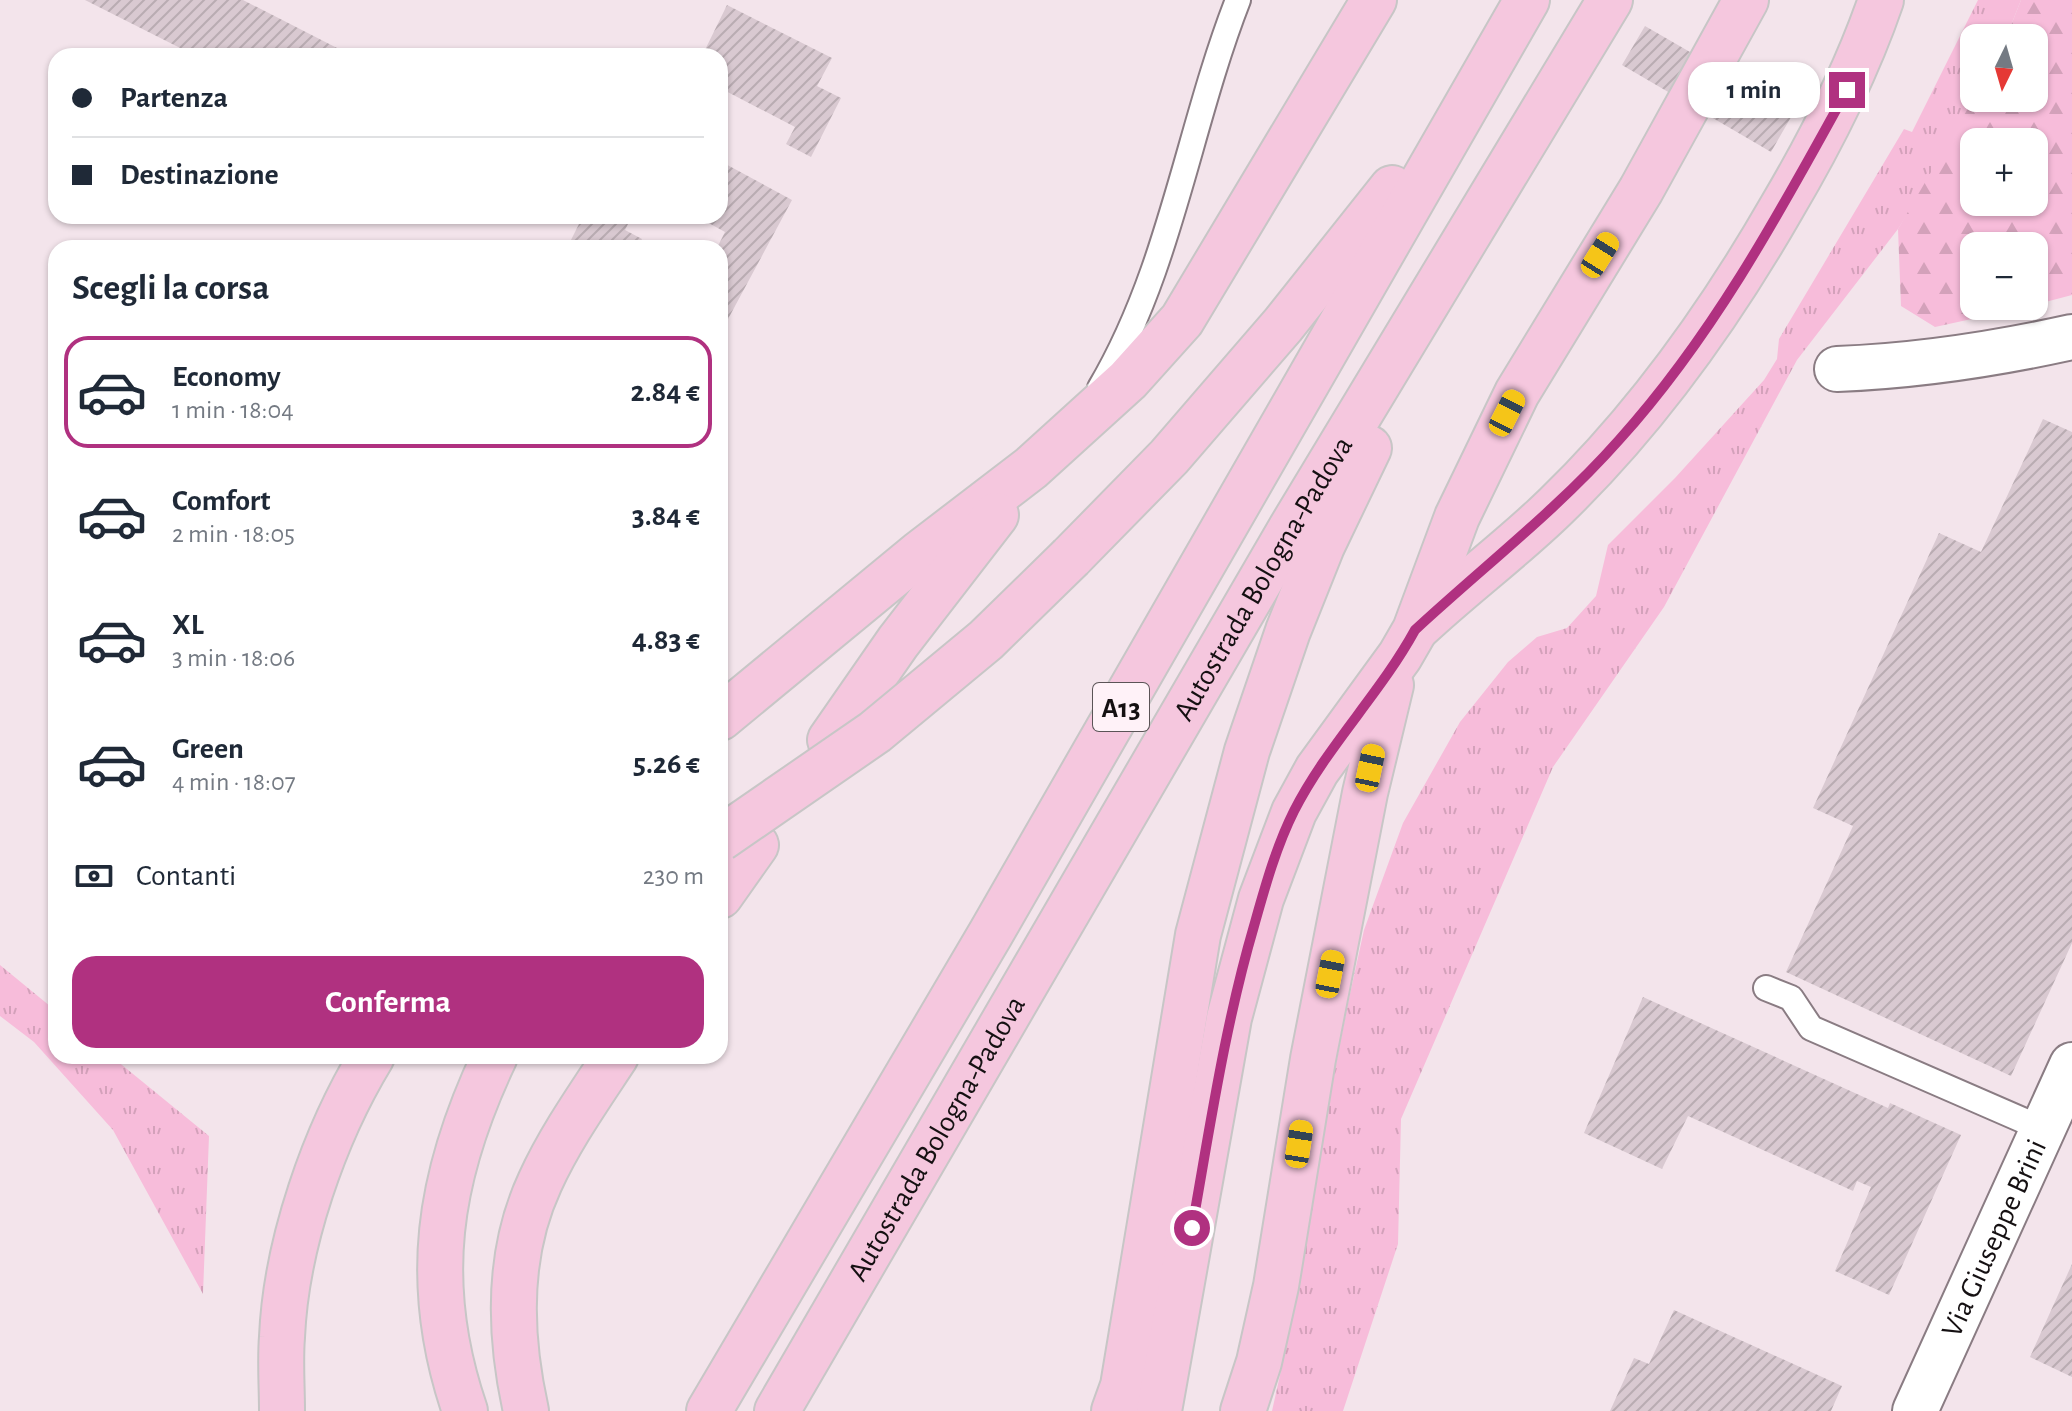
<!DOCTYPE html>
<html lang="it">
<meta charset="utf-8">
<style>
body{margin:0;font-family:"Alegreya Sans",sans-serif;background:#f2f2f3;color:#1f2937;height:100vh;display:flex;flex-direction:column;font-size:30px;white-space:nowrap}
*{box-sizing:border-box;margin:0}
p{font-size:26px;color:#747a83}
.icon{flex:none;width:44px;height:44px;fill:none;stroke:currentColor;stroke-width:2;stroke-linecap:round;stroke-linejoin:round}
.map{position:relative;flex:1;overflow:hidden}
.details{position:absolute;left:48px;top:240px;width:680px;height:824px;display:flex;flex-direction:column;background:#fff;border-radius:24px;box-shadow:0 2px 6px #0004}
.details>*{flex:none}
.guide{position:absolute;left:48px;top:48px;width:680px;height:176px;border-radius:24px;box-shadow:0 2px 6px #0004;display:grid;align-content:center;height:176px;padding:0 24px;background:#fff}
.needle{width:52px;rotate:185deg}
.fabs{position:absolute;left:1960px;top:24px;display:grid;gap:16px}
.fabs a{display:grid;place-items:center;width:88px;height:88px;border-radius:16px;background:#fff;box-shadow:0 2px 6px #0004;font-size:40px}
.end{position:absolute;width:36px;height:36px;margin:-18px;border:10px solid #b03180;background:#fff;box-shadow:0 0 0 4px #fff}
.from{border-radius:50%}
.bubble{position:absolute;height:56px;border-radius:24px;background:#fff;box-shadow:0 2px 6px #0004;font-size:26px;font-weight:700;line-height:56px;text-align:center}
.car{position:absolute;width:24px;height:48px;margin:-24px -12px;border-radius:10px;box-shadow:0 0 6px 2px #0007;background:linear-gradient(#f5c518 24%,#345 0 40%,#f5c518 0 76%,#345 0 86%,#f5c518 0)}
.guide b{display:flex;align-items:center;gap:28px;height:76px;font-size:30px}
.guide b+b{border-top:2px solid #e0e1e3}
.guide i{width:20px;height:20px;background:#1f2937}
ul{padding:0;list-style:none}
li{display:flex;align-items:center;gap:24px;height:112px;margin:0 16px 12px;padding:0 8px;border:4px solid transparent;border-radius:24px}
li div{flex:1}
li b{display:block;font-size:30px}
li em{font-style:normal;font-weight:700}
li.on{border-color:#b03180}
li>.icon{width:72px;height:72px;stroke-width:1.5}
h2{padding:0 24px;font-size:36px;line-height:96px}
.pay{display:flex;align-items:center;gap:20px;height:88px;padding:0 24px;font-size:30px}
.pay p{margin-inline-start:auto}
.cta{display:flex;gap:16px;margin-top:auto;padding:16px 24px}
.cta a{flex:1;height:92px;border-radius:24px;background:#b03180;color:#fff;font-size:32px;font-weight:700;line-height:92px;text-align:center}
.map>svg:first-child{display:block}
.grass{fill:url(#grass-tufts)}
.forest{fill:url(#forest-firs);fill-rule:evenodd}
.building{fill:url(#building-hatch)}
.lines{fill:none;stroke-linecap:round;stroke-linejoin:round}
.lane-casing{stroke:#8a7c83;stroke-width:28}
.street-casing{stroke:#8a7c83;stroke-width:48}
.highway-casing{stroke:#c7c6c6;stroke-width:48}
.lane{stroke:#fff;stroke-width:24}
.street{stroke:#fff;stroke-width:44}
.highway{stroke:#f5c7de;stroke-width:44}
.highway-bridge-casing{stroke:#c7c6c6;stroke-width:48;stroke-linecap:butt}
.highway-bridge{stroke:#f5c7de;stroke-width:44}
.route{stroke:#b03180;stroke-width:10}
.labels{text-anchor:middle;stroke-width:8;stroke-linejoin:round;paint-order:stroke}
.shield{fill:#fff2f8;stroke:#5b5457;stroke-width:2}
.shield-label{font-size:28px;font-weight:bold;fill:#151012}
.street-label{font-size:30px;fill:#151012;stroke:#fff2f8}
</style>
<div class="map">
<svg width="2072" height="1411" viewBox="0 0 2072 1411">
<defs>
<pattern id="grass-tufts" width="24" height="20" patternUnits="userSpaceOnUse" patternTransform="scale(2)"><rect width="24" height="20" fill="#f7bcda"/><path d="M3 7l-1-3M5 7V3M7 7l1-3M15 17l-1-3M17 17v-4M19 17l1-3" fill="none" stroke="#d3a1ba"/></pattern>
<pattern id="forest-firs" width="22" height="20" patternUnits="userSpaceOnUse" patternTransform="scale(2)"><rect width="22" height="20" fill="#f7bcda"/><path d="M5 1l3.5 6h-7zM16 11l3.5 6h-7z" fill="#d3a1ba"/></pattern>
<pattern id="building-hatch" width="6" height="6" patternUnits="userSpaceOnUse" patternTransform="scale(2)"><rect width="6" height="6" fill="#d9c9d1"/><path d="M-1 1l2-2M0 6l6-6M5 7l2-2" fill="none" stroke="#b9acb2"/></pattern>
</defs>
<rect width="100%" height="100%" fill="#f3e4eb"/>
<path class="grass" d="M1978,0H2021L2006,38H1974V98L1928,182L1898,229L1797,360L1664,607L1553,767L1401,1119L1398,1244L1343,1411H1272L1290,1330L1319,1151L1348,1003L1364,930L1403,823L1460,722L1508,662L1537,637L1567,628L1596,596L1608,545L1675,478L1764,380L1777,359L1779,339L1904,129L1912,132Z
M0,965L56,1011V1056H111L209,1136L203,1294L113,1130L34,1042L0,1016Z"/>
<path class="forest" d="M2021,0H2072V295L2034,305V246H1974V306H2031L1935,327L1901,306L1898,229L1974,98H2034V38H2006ZM1974,142H2034V202H1974Z"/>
<path class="building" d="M85,0H243L339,49L335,56H196Z
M727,5L832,58L817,86L841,98L811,157L786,144L795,127L720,88V56H702Z
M1645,26L1794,112L1771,152L1622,65Z
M720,161L792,200L720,334V248H717L725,232L696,216H720Z
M583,216H632L625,230L642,239L637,248H576L569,244Z
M2043,419L2072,432V943L2011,1076L1786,972L1853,826L1813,808L1939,533L1981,552Z
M1643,997L1888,1108L1890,1103L1961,1135L1889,1295L1835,1271L1871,1187L1857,1181L1853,1191L1688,1116L1662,1169L1584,1133Z
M2072,1264V1377L2030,1357Z
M1674,1310L1842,1386L1831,1411H1610L1634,1358L1649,1364Z"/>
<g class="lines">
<defs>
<path id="lane" d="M1100,388C1171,268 1188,128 1238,0
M1766,988L1791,998L1811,1028L2043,1129"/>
<g id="street">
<path d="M1837,369C1916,366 1995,354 2072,337"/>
<path id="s1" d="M1915,1411L2072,1065"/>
</g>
<g id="highway">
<path d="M1071,557L1169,457L1283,325L1392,188"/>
<path d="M1419,626C1464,584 1513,548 1556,506C1646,419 1720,315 1782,207C1821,141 1856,73 1881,0"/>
<path d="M720,718L920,553L1031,468L1128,380L1182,320L1374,0"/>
<path d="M830,740L898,642L996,515"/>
<path d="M720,896L756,845"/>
<path d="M282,1411C282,1386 280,1361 282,1337C286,1244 324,1135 372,1056"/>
<path d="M465,1411C421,1283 438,1176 495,1056"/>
<path d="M526,1411C509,1335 506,1255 540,1182C560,1138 589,1097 616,1056"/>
<path d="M709,1411L991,933L1527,0"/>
<path id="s2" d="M777,1411L1291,528L1610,0"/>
<path d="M1114,1411L1123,1386L1198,935L1247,751L1288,631L1322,546L1369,448"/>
<path d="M1159,1411L1229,1018L1261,899L1294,812L1317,770L1400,656L1415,630L1457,517L1517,393L1641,190L1746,0"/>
<path d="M1243,1411L1259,1362L1276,1286L1313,1059L1365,793L1391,685"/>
</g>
</defs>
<use href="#lane" class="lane-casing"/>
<use href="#street" class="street-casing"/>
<use href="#highway" class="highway-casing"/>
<use href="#lane" class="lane"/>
<use href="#street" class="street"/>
<use href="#highway" class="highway"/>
<defs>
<path id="highway-bridge" d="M720,839L875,732L986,640L1071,557"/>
</defs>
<use href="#highway-bridge" class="highway-bridge-casing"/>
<use href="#highway-bridge" class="highway-bridge"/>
</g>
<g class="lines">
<path class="route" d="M1192,1228C1210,1127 1225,1025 1254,926C1265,887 1276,847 1294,811C1327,746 1380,694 1415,630C1483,567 1557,510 1619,440C1713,336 1780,212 1847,90"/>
</g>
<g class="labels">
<rect class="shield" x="1093" y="683" width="56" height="48" rx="6"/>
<g class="shield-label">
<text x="1121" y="717">A13</text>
</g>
<g class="street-label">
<text dy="10" stroke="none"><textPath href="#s2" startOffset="964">Autostrada Bologna-Padova</textPath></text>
<text dy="10" stroke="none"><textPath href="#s2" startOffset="316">Autostrada Bologna-Padova</textPath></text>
<text dy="10" stroke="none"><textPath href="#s1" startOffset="190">Via Giuseppe Brini</textPath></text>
</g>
</g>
</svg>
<div class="fabs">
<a><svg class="needle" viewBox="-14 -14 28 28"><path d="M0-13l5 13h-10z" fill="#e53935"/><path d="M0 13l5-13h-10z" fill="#747a83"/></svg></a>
<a>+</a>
<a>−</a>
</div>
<i class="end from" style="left:1192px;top:1228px"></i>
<i class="end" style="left:1847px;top:90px"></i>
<div class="bubble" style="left:1688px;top:62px;width:132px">1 min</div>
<i class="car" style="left:1600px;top:255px;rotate:32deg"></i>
<i class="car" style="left:1507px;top:413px;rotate:27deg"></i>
<i class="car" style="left:1370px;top:768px;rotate:12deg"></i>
<i class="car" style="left:1330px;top:974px;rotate:11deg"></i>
<i class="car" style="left:1299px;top:1144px;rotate:9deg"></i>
<div class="guide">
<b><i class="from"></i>Partenza</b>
<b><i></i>Destinazione</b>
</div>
<section class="details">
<h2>Scegli la corsa</h2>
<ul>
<li class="on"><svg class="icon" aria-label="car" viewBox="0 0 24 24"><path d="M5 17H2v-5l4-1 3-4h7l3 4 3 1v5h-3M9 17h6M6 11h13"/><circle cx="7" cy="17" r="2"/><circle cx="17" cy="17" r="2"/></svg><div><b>Economy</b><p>1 min · 18:04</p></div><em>2.84 €</em></li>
<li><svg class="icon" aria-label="car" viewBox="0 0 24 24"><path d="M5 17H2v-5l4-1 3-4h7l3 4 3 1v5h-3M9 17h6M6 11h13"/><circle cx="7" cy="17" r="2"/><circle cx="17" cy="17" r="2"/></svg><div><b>Comfort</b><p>2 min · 18:05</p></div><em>3.84 €</em></li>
<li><svg class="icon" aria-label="car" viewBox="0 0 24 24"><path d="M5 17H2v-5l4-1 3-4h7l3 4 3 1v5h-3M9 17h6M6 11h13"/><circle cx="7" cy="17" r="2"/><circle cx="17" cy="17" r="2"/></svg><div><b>XL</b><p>3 min · 18:06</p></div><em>4.83 €</em></li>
<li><svg class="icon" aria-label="car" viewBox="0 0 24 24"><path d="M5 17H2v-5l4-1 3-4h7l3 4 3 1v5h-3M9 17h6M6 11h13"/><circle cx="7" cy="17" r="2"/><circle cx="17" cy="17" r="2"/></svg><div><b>Green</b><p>4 min · 18:07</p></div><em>5.26 €</em></li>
</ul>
<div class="pay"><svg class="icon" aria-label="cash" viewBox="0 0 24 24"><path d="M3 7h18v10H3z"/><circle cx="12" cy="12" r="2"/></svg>Contanti<p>230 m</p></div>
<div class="cta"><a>Conferma</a></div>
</section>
</div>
